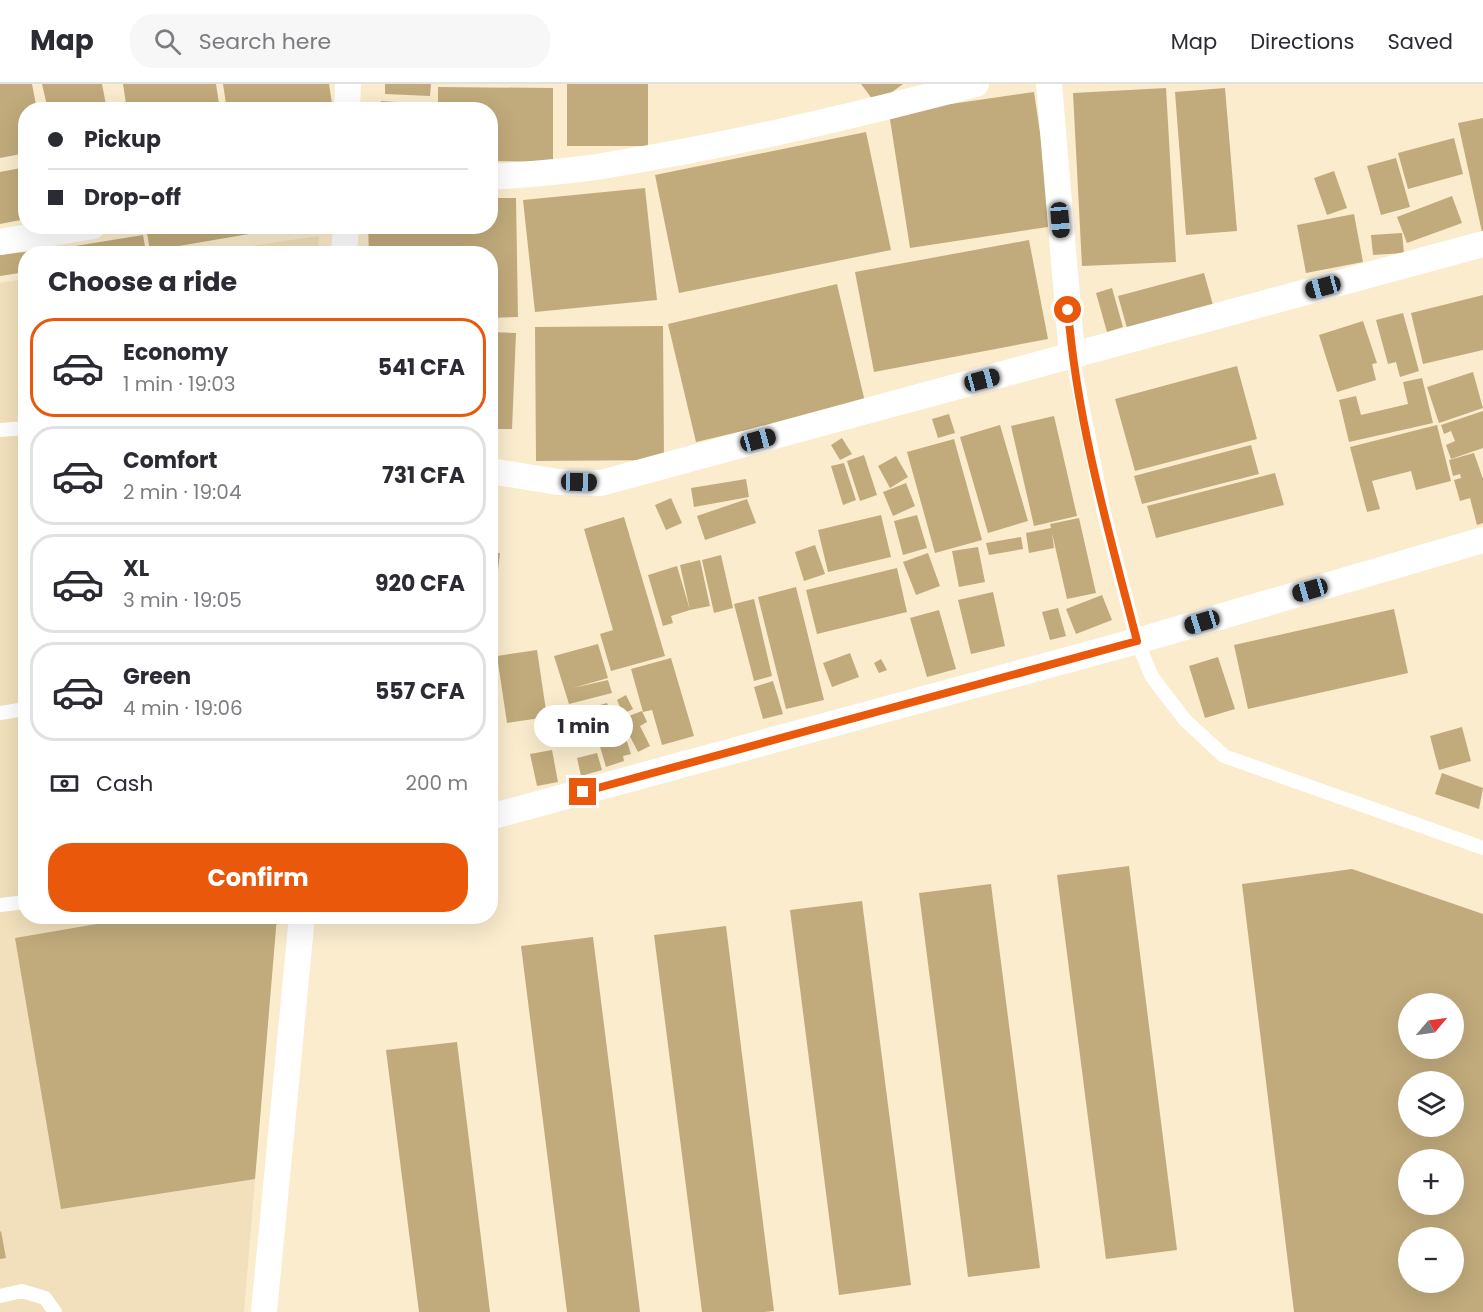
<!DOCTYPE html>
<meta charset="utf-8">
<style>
body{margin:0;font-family:Poppins,sans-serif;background:#f7f7f7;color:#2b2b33;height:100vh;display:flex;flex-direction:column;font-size:22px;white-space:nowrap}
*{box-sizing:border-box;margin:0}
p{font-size:20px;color:#7c7c81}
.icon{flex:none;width:33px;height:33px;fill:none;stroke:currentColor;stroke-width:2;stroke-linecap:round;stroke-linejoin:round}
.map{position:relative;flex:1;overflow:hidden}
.drawer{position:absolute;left:18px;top:162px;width:480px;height:678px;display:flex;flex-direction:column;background:#fff;border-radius:24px;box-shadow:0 6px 24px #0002}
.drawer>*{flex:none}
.hud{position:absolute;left:18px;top:18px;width:480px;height:132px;border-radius:24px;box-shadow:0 6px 24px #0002;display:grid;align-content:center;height:132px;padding:0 30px;background:#fff}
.needle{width:39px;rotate:61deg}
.buttons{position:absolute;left:1398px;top:909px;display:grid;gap:12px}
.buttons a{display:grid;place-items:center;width:66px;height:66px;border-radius:50%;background:#fff;box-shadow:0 6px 24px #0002;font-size:30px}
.end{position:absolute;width:27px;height:27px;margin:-14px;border:8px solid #ea580c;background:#fff;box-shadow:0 0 0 3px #fff}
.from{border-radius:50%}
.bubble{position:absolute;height:42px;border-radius:21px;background:#fff;box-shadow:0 6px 24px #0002;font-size:20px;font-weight:700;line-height:42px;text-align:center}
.car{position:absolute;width:18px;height:36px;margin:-18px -9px;border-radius:8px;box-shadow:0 0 4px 2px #0007;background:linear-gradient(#222 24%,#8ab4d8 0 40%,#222 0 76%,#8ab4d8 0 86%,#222 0)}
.hud b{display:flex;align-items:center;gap:21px;height:57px;font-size:22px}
.hud b+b{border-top:2px solid #e1e1e2}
.hud i{width:15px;height:15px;background:#2b2b33}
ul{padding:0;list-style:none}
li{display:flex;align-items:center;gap:18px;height:99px;margin:0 12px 9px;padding:0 18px;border:3px solid #e1e1e2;border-radius:24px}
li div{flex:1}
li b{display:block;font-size:22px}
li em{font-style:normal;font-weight:700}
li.selected{border-color:#ea580c}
li>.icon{width:54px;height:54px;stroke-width:1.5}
h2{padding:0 30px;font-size:27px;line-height:72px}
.pay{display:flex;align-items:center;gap:15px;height:66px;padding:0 30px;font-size:22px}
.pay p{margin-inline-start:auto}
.cta{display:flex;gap:12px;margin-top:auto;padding:12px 30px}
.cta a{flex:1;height:69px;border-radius:24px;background:#ea580c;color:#fff;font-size:24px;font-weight:700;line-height:69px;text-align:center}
header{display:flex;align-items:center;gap:36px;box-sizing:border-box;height:84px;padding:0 30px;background:#fff;border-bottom:2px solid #e1e1e2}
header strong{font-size:28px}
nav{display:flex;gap:33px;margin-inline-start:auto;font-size:21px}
.search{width:420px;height:54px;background:#f7f7f7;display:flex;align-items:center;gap:15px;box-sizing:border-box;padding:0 21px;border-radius:24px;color:#7c7c81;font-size:22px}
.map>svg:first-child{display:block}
.built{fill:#f1e0bb}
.building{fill:#c1ab7c;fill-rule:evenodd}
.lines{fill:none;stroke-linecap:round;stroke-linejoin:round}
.service{stroke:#fff;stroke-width:14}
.minor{stroke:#fff;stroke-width:26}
.route{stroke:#ea580c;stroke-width:8}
</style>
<header>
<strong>Map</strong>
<div class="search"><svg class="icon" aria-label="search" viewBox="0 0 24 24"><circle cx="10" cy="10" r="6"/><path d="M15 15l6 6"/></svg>Search here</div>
<nav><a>Map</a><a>Directions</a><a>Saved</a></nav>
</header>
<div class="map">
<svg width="1483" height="1228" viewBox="0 0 1483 1228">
<rect width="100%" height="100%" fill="#faeccd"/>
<path class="built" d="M319,152L318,169H202Z
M25,195L26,832L277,833L244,1228H0V199Z"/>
<path class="building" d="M0,0H32L37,26H26V69L0,74Z
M42,0H102L107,26H48Z
M123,0H216L220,26H127Z
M223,0H329L333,26H227Z
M385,0H431L430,12L385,10Z
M567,0H648V62H567Z
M861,0H903L876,20Z
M438,3L553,4V78L490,77V26H438Z
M1166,4L1176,178L1082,182L1073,9Z
M1225,4L1237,147L1186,151L1175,8Z
M1034,8L1054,142L910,164L889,29Z
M381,17L426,20L425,26H380Z
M1483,34V148H1482L1458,39Z
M866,48L891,166L679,209L655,91Z
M1454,54L1463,90L1408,105L1398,69Z
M1396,74L1410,123L1381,131L1367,82Z
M26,83V135L0,140V88Z
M1334,87L1347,124L1327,131L1314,94Z
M645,104L657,216L535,228L523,116Z
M1452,112L1462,139L1407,159L1397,133Z
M490,114H516L518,233L490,234V170H369L368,142H490Z
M1354,130L1363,178L1306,189L1297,141Z
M186,142H259L260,148L150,167L147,149Z
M1402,149L1404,169L1373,171L1371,151Z
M143,151L146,168L39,170L38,168Z
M1029,156L1048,255L874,288L855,188Z
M32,167L33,170H26V188L0,192V171Z
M1204,189L1213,221L1127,244L1118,212Z
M837,200L865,318L696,358L668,240Z
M1112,204L1123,243L1107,248L1096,209Z
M1483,211V266L1423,280L1411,229Z
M1403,229L1419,287L1400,293L1396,278L1388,280L1376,236Z
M1363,237L1377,279L1372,280L1376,296L1337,308L1319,251Z
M663,242L664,376L536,377L535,243Z
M490,248L516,249L512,345H490Z
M1237,282L1257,355L1135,387L1115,315Z
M1473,288L1483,324L1439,339L1427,303Z
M1422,294L1433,339L1349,358L1339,316L1356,312L1361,331L1408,320L1403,298Z
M1483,327V364L1451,375L1446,361L1455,357L1451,347L1444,350L1441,341Z
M949,330L955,349L938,354L932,335Z
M1054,332L1077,432L1034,442L1011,342Z
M1000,341L1028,437L988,449L960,353Z
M1437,341L1451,397L1416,406L1411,387L1372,397L1380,425L1367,428L1350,363Z
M842,354L852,370L840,376L831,361Z
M954,355L982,456L935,469L907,368Z
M1251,361L1259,390L1142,420L1134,392Z
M1474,369L1483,395V439L1477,441L1470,414L1460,417L1454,396L1461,394L1460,390L1453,392L1449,376Z
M864,371L877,411L860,417L847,377Z
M896,372L908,393L890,404L878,382Z
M844,379L856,416L843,421L831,382Z
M1275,389L1284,421L1156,454L1147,422Z
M746,395L749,413L694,423L691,404Z
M906,399L915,422L893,432L883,408Z
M671,414L682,439L666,446L655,421Z
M747,415L756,439L705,456L697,432Z
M881,431L891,473L828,488L818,446Z
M917,431L927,464L903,471L894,437Z
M624,433L665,572L611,587L600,550L613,546L584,445Z
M1079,434L1096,509L1067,515L1052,449L1054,464L1029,469L1026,449L1051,444L1050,440Z
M1021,453L1023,465L989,471L986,459Z
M815,461L825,490L804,497L795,468Z
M978,463L985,498L959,503L952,467Z
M490,468L500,469L497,495H490Z
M928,469L940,502L916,511L903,478Z
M721,471L733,524L714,529L702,476Z
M700,476L710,522L690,526L680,481Z
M677,482L690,526L671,532L673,539L663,542L648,491Z
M897,484L907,528L817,550L806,506Z
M490,499L498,500L496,523H490Z
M796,503L824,616L786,625L758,513Z
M993,508L1005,562L971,570L958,516Z
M1102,511L1112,536L1076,550L1066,525Z
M754,515L772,592L754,597L734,520Z
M1058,524L1066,552L1050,556L1042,528Z
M1394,525L1408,589L1248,625L1234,561Z
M939,526L956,585L927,593L910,534Z
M598,560L608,594L573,604L608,596L612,609L569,620L554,572Z
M537,566L547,633L507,639L497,572Z
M850,569L859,593L832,603L823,579Z
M1218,573L1235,625L1205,634L1189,582Z
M671,574L694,652L662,661L652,626L643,628L631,585Z
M881,575L887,586L879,589L874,579Z
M773,597L783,630L763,635L754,603Z
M626,611L633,625L623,630L617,616Z
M607,619L614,640L594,646L587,625Z
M642,627L647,638L640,642L650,662L638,668L621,635Z
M490,633L496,634L492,710H490Z
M1462,643L1471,677L1439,686L1430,652Z
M614,644L615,648L623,645L631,670L623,672L624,677L606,683L596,649Z
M552,666L558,698L537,702L530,670Z
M597,669L602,686L581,692L577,674Z
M1442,689L1483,704L1479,725L1435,710Z
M1129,782L1177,1166L1106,1175L1057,791Z
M1352,785L1483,830V1228H1294L1242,800ZM1408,920H1454V964H1408ZM1408,998H1454V1042H1408ZM1408,1076H1454V1120H1408ZM1408,1154H1454V1198H1408Z
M991,800L1040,1184L968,1193L919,809Z
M862,817L911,1201L839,1211L790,826Z
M143,832H277L255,1095L61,1125L15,854Z
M726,842L774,1227L764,1228H702L654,851Z
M593,853L640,1228H567L521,862Z
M457,958L490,1228H419L386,966Z
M1,1147L6,1174L0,1175V1148Z"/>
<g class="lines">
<path class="service" d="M1072,271L1104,429L1137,557L1152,593L1185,636L1224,672L1483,764
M0,346L26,344
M0,629L25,625
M0,821L26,818
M0,1212L22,1207L45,1214L55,1228"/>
<path class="minor" d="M1049,0L1072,271
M347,26L348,0
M490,93C529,90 569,88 608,81C732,61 855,32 976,0
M0,158L93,142
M344,170L346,142
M490,387L558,398L601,399L1483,160
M490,733L1137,557L1483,456
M264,1228L302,832"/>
</g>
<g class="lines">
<path class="route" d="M583,708L1137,557C1109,449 1077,338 1068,226"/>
</g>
</svg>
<div class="buttons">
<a><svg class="needle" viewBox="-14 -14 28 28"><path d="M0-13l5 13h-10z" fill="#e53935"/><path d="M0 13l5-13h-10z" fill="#7c7c81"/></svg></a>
<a><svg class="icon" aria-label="layers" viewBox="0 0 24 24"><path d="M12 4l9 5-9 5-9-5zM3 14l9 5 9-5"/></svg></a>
<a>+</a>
<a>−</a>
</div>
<i class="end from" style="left:1068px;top:226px"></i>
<i class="end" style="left:583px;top:708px"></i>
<div class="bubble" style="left:534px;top:621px;width:99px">1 min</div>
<i class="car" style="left:1060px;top:136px;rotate:175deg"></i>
<i class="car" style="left:1323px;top:203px;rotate:255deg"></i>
<i class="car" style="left:982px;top:296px;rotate:75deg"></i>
<i class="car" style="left:758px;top:356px;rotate:75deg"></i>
<i class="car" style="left:579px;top:398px;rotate:91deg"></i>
<i class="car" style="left:1310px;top:506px;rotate:254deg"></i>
<i class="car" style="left:1202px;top:538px;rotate:253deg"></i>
<div class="hud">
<b><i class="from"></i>Pickup</b>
<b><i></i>Drop-off</b>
</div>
<section class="drawer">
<h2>Choose a ride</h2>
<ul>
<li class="selected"><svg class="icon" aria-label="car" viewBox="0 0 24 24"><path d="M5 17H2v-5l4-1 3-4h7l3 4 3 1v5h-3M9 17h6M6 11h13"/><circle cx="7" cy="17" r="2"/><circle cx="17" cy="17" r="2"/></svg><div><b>Economy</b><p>1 min · 19:03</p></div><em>541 CFA</em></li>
<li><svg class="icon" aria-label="car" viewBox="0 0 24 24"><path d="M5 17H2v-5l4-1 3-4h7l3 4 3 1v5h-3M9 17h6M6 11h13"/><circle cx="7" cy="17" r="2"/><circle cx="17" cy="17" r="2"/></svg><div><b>Comfort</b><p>2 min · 19:04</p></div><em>731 CFA</em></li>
<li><svg class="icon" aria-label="car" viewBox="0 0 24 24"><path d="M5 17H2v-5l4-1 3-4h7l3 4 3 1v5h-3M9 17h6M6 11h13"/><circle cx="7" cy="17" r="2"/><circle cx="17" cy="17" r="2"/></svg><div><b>XL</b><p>3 min · 19:05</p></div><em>920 CFA</em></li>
<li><svg class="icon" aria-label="car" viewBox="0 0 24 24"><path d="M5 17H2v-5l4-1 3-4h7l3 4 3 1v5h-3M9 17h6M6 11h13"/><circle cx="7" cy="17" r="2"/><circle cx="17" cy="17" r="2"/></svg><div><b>Green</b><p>4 min · 19:06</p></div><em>557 CFA</em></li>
</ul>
<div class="pay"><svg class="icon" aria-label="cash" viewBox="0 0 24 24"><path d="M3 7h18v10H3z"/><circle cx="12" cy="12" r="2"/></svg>Cash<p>200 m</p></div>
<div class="cta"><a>Confirm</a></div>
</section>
</div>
